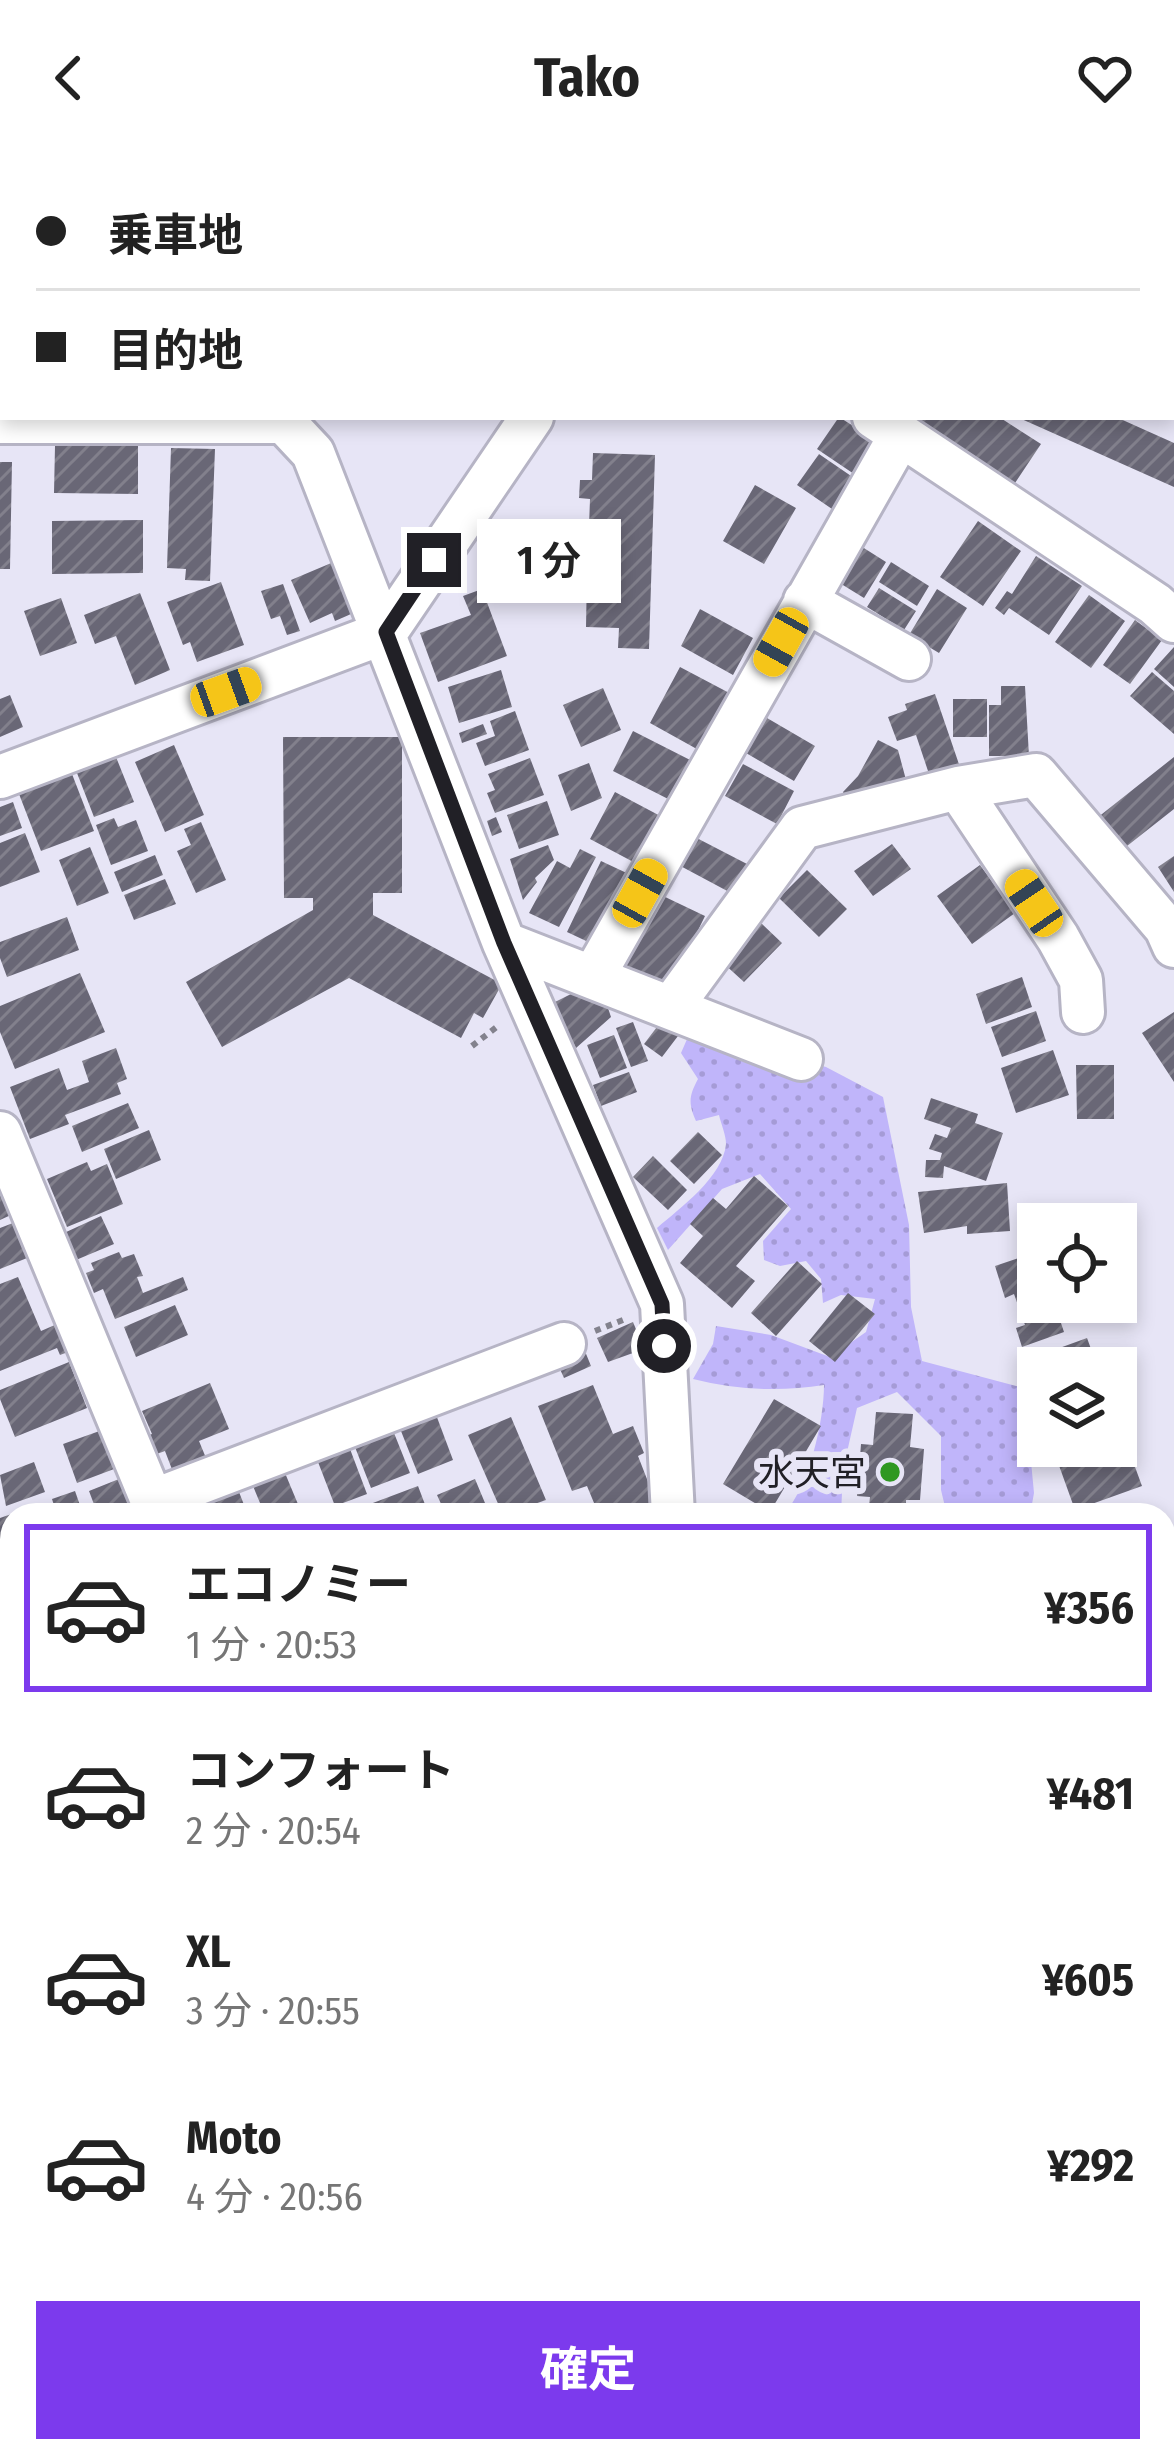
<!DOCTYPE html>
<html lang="ja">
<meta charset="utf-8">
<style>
body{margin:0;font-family:"Fira Sans Condensed","Noto Sans JP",sans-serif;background:#f6f6f6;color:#222;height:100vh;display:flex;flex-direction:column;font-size:45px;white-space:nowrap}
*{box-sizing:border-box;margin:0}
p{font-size:39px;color:#767676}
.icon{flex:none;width:66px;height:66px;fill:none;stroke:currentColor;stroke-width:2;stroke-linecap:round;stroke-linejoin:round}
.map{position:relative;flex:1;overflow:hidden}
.drawer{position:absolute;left:0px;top:1347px;width:1176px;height:960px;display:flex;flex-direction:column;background:#fff;border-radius:36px 36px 0 0;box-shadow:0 6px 18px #0003}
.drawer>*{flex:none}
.top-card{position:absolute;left:0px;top:0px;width:1176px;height:264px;box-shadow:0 6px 18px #0003;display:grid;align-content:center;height:264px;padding:0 36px;background:#fff}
.tools{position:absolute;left:1017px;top:1047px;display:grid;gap:24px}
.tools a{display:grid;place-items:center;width:120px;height:120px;border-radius:0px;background:#fff;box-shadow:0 6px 18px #0003;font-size:60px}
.end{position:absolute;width:54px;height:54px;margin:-27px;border:15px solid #212026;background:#fff;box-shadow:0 0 0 6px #fff}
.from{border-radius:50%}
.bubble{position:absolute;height:84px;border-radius:0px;background:#fff;box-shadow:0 6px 18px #0003;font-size:39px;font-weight:700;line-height:84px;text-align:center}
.car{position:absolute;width:36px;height:72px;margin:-36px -18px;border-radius:15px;box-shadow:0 0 9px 3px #0007;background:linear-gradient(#f5c518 24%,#345 0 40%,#f5c518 0 76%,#345 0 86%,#f5c518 0)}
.top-card b{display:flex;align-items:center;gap:42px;height:114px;font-size:45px}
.top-card b+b{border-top:3px solid #e0e0e0}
.top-card i{width:30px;height:30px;background:#222}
ul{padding:21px 0 0;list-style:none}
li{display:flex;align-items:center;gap:36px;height:168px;margin:0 24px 18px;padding:0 12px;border:6px solid transparent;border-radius:0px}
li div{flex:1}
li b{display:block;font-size:45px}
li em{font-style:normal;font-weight:700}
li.current{border-color:#7c3aed}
li>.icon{width:108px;height:108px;stroke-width:1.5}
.action{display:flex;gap:24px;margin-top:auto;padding:24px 36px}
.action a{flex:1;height:138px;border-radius:0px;background:#7c3aed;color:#fff;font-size:48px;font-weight:700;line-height:138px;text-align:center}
header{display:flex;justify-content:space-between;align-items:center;height:156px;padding:0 36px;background:#fff;font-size:54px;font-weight:700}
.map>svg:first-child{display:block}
.grass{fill:url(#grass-dots)}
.building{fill:url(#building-hatch)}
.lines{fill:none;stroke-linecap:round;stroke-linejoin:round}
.minor-casing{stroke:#b6b4c5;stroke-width:48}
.path{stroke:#83828d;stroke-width:6;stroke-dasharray:6 6;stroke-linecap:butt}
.minor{stroke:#fff;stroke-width:42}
.rail{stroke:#3d3c44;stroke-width:9;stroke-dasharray:24 12;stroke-linecap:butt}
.route{stroke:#212026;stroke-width:15}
.poi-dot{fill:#2f9822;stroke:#e7e5f6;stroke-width:4.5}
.labels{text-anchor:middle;stroke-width:12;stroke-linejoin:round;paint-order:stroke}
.poi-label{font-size:36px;fill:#212026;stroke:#e7e5f6;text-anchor:end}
</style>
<header><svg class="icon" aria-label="back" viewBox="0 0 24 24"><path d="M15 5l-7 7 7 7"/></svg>Tako<svg class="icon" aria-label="heart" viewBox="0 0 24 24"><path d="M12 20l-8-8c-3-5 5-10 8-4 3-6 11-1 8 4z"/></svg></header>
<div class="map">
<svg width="1174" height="2307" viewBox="0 0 1174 2307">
<defs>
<pattern id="grass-dots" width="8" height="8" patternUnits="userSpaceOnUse" patternTransform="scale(3)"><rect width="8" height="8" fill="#c0b5fa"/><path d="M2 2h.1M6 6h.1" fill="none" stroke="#a59bd6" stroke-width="1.8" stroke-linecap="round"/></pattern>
<pattern id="building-hatch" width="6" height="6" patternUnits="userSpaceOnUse" patternTransform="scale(3)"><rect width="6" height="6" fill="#696776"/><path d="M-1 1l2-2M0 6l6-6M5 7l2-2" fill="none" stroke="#82808c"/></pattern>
</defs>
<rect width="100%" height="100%" fill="#e7e5f6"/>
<path class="grass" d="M691,874L826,911L883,941L909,1069L911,1151L922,1205L1024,1232L1034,1337L1030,1359H947L941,1334V1280L897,1236L857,1252L843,1314L841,1359H783C809,1332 824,1265 824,1229C780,1236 736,1234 693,1223L713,1188L716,1170L771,1179L830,1201L866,1176L875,1143L841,1139L823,1147L821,1123L806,1105L780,1110L764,1104L763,1085L791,1053L760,1018L722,1033L668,1094L657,1072C680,1052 723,1021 726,988C726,979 721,968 719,959L696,965C688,947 689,940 698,923L681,897Z
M1174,1396V1681L1164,1680V1397Z
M1164,1950L1174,1961V2093L1164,2084Z
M0,2108L12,2131V2205L0,2189Z"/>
<path class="building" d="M839,261L880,287L857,320L817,293Z
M901,261H999L1041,288L1011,333Z
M1017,261H1116L1174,287V331Z
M55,290H138V338L54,337Z
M171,292L215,293L210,425L185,424L186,413L167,412Z
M593,297L655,299L649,493L618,492L619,472L586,471L587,417L575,416V397L588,398L590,343L579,342L580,324H592Z
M819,298L854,322L832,353L797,329Z
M0,306H12L10,413H0Z
M755,329L796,352L764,408L723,385Z
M143,364V417L52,418V365Z
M978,365L1021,395L983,450L940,421Z
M848,382L886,406L864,442L825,418Z
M1036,400L1082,430L1049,479L1009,452L1004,459L995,452L1007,435L1012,438Z
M336,405L358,455L335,465L332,457L310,467L291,424Z
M891,406L929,430L917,450L879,426Z
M221,426L244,489L197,506L190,486L183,489L167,446Z
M283,428L300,475L287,479L280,460L271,463L261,435Z
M879,432L916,455L904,474L867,451Z
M482,433L507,500L438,526L420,477L471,459L463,440Z
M937,433L967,452L939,497L909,479Z
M140,437L170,514L135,529L116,480L95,488L84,459Z
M1089,439L1125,465L1091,512L1055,486Z
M61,442L77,487L40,500L24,455Z
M700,453L753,482L733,519L681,490Z
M1135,464L1162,484L1130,528L1103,509Z
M1174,491V531L1154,513Z
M680,511L735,540L704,597L650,567Z
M501,514L512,551L459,567L448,531Z
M1152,516L1174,535V578L1130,540Z
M1001,530H1025L1029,600H989V549H1001Z
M603,532L621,574L581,591L563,549Z
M935,538L962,617L932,627L916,579L897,585L888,561L907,554L905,548Z
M10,539L23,571L0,581V543Z
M953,543H987V581H953Z
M515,555L529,594L485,610L476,587L495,580L490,565Z
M767,562L815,590L794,625L746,597Z
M483,568L487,578L462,587L459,577Z
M633,575L698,608L678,648L613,615Z
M283,581H402V737H373V759L502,828L483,862L474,857L461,882L349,822L222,891L186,826L313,754V742H284Z
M878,584L898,594L909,635L849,652L843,636L858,620Z
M174,589L204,659L165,676L135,606Z
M116,601L134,646L94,661L77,617Z
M1174,601V653L1122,694L1097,662Z
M530,602L544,639L495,657L487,637L495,634L488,618Z
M589,607L602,642L571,655L558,619Z
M743,608L794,635L777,668L725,640Z
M72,618L94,675L41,695L19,638Z
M615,636L666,663L641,710L590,683Z
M547,645L559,679L519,693L507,659Z
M13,646L22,672L0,680V651Z
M496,661L502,676L492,680L487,665Z
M114,662L118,671L136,664L148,695L111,709L96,669Z
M201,666L226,724L196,737L177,695L191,689L184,673Z
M25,677L40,716L0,731V687Z
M689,678L747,708L731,737L673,706Z
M892,688L911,713L873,740L854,715Z
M548,689L554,704L535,722L537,726L523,744L510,703Z
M90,691L109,737L77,750L59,704Z
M580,693L596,701L559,771L529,757L557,705L570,712Z
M155,699L163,719L122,736L114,716Z
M1174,700V736L1158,711Z
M601,705L633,720L599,791L567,776Z
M980,709L1015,757L972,788L937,740Z
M807,714L847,753L819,781L779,742Z
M165,723L176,748L134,764L124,739Z
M661,739L705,760L666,840L622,818L635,791L627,787L633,774L642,779Z
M67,761L79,794L7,821L0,802V786Z
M760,766L782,787L744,826L722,806Z
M80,817L105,876L15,913L0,876V850Z
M1022,821L1032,851L986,868L976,838Z
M581,833L605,843L611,861L576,892L553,847Z
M1036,855L1046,885L1002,901L991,871Z
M1174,856V926L1142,877Z
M633,866L648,905L631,911L616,872Z
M660,867L678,880L662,901L644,888Z
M614,879L627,912L600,922L587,889Z
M116,892L127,923L117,927L121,938L65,959L69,968L30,983L10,931L59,912L67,934L89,926L82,905Z
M1053,894L1069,939L1016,957L1001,912Z
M1076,909H1114V963H1077Z
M629,916L637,936L601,950L593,929Z
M931,942L978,958L975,967L1003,977L986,1025L944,1010L943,1022L925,1021L926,1004H940L942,997L929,993L935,978L947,982L951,972L924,963Z
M128,947L139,972L82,996L72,970Z
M149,974L161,1004L116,1023L104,993Z
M698,976L722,999L694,1028L670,1005Z
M653,1000L687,1034L668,1054L633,1021Z
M87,1006L91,1015L107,1008L123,1048L67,1071L47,1023Z
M754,1020L788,1050L736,1110L755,1125L732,1152L680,1107L703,1080L690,1068L713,1042L726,1053Z
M0,1026L13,1058L0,1064Z
M1007,1027L1010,1075L967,1078V1070L924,1077L918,1036Z
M101,1060L114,1088L76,1104L64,1077Z
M13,1067L27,1102L0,1113V1072Z
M119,1096L122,1102L134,1098L143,1120L137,1121L143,1137L183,1121L188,1134L115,1163L103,1133L94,1137L86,1117L94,1114L91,1107Z
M1036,1096L1038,1146H1054L1064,1176L1022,1191L1016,1172L1025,1169L1014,1138L1005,1142L995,1110Z
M797,1105L822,1128L776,1180L751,1157Z
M18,1121L41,1175L64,1165L76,1193L60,1199L57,1192L0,1215V1128Z
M848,1137L875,1158L835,1206L809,1185Z
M175,1149L188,1179L136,1201L124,1171Z
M633,1166L644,1193L608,1206L597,1182Z
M1087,1182L1098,1212H1038L1037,1252L1021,1206Z
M582,1188L591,1210L564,1222L554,1200Z
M69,1206L87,1252L15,1281L0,1243V1234Z
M210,1227L229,1273L199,1285L206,1302L173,1316L165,1295L154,1299L146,1280L152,1278L142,1255Z
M593,1229L613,1278L633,1270L644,1297L638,1300L661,1359H599L587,1330L572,1335L538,1250Z
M774,1243L821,1270L770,1356L723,1328Z
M435,1256L453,1304L418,1318L399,1270Z
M876,1256L913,1258L910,1291L924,1293L920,1344H906V1353L869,1350L870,1341L857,1340L861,1288L873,1289Z
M511,1261L546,1344L503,1359L468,1279Z
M1117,1262L1142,1330L1075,1354L1052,1290H1116Z
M108,1272L122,1310L77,1327L63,1288Z
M392,1272L410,1317L371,1332L353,1286Z
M350,1293L367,1338L335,1350L318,1306Z
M34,1306L45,1336L6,1350L0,1319Z
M285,1317L300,1353L285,1359H265L253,1330Z
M124,1321L139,1359H98L89,1335Z
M475,1323L490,1359H446L437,1339Z
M418,1330L429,1359H341Z
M75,1335L82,1355L57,1359L52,1343Z
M239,1336L248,1359H182Z
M29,1352L31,1359H12V1410L0,1414V1362Z
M12,1599V1655L0,1659V1614L9,1610L6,1601Z
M1164,1693L1174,1699L1172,1750L1164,1746Z
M1174,1813V1855L1164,1844V1822Z
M12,1904V1932L0,1941V1913Z
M1174,2121V2165L1164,2157V2133Z
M1171,2291L1174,2307H1149Z
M263,2295H323L326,2299L315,2307H273Z
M392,2295H456L442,2307H402Z
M624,2295H683L692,2307H633Z
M757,2295H762L776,2307H746Z
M875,2295H906L918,2307H887Z"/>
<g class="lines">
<defs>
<path id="minor" d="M767,0L783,3
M716,3L718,0
M1173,12L1174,11
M874,261L1155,448L1174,465
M0,266H284L313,297L504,787L662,1148L673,1359
M805,445L909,503
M0,621L386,476L532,261
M958,632L1058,782L1081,824L1083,856
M504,787L801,903
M593,821L900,280
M672,850L802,672L958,632L1036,619L1166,772L1174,790
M0,977L158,1359
M152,1345L564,1188
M0,1690L12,1685
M0,1817L12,1834
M1164,1936L1174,1946
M357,2295L366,2307
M589,2295L597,2307
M724,2307L738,2295"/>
</defs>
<use href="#minor" class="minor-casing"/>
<path class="path" d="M472,890L498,870
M595,1175L628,1162
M1164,1378L1174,1374"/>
<use href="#minor" class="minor"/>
<path class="rail" d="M0,2293L11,2307"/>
</g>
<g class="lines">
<path class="route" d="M434,404L386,476L504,787L662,1148L664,1190"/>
</g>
<circle class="poi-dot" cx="890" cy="1316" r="12"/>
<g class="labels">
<g class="poi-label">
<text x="866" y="1329">水天宮</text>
</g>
</g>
</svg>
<div class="tools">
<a><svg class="icon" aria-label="locate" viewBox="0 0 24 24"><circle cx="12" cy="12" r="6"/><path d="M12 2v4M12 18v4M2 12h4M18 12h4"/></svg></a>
<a><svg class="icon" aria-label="layers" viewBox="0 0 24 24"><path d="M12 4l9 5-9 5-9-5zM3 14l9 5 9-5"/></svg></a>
</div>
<i class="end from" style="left:664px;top:1190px"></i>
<i class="end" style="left:434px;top:404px"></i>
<div class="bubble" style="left:477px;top:363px;width:144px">1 分</div>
<i class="car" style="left:781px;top:486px;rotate:209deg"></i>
<i class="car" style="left:226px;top:536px;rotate:70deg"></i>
<i class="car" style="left:640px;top:737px;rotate:29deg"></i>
<i class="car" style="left:1034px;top:747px;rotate:326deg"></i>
<div class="top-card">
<b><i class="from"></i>乗車地</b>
<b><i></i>目的地</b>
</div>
<section class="drawer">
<ul>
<li class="current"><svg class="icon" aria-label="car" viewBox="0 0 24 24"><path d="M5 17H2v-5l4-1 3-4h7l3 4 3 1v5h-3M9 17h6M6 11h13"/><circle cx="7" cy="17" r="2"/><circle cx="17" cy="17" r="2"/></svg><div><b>エコノミー</b><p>1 分 · 20:53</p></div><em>¥356</em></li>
<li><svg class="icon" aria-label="car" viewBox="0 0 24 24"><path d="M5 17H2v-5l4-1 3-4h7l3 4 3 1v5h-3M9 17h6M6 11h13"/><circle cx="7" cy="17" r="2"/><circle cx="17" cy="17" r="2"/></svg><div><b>コンフォート</b><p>2 分 · 20:54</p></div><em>¥481</em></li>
<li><svg class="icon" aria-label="car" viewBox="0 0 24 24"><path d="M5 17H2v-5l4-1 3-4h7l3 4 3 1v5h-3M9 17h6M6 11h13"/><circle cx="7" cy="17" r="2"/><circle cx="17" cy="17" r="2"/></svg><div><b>XL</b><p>3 分 · 20:55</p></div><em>¥605</em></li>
<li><svg class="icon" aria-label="car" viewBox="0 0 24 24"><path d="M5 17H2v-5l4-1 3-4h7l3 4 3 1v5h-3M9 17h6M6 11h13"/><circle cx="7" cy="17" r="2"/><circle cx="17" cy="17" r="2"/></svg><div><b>Moto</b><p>4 分 · 20:56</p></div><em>¥292</em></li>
</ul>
<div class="action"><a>確定</a></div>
</section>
</div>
